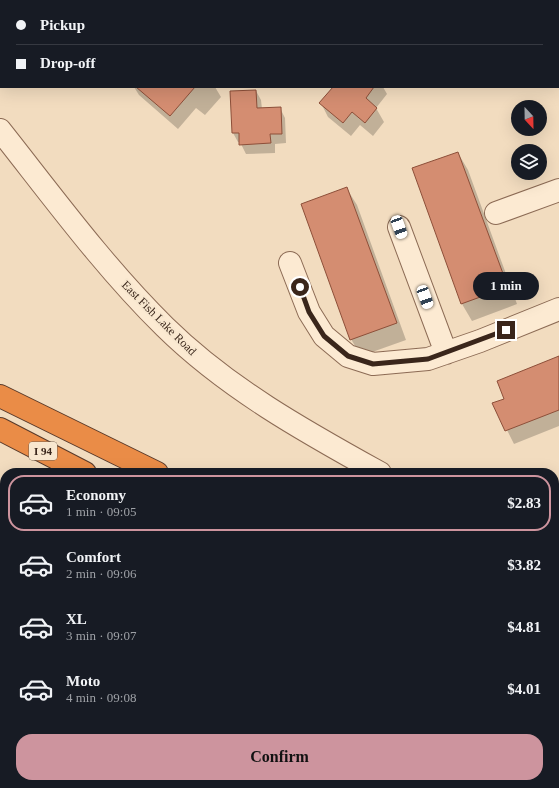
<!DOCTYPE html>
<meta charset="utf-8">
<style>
body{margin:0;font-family:"Times New Roman",serif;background:#20242c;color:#f1f3f6;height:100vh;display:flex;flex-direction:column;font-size:15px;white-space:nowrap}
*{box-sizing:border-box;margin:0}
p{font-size:13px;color:#9ea1a6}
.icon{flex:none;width:22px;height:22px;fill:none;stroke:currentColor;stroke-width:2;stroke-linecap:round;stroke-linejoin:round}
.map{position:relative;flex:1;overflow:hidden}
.sheet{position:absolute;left:0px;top:468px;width:559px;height:320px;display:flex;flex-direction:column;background:#171b24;border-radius:16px 16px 0 0;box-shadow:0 4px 16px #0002}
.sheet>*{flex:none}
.guide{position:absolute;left:0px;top:0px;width:559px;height:88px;box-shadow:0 4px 16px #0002;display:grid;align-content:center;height:88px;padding:0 16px;background:#171b24}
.needle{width:26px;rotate:158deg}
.tools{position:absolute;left:511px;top:100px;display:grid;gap:8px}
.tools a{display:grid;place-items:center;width:36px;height:36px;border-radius:50%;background:#171b24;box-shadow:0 4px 16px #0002;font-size:20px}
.end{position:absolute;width:18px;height:18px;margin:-9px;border:5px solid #3a261b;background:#fff;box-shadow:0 0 0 2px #fff}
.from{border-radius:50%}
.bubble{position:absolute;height:28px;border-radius:14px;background:#171b24;box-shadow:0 4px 16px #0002;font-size:13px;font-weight:800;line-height:28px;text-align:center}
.car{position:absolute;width:12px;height:24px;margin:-12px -6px;border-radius:5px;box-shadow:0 0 3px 1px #0007;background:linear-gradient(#fff 24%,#345 0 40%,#fff 0 76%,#345 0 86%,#fff 0)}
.guide b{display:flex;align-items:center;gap:14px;height:38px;font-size:15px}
.guide b+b{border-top:1px solid #363941}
.guide i{width:10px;height:10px;background:#f1f3f6}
ul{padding:7px 0 0;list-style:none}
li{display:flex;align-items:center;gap:12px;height:56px;margin:0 8px 6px;padding:0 8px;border:2px solid transparent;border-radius:16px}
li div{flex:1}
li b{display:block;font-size:15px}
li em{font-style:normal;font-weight:800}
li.current{border-color:#cd949e}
li>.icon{width:36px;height:36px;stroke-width:1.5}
.button{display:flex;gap:8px;margin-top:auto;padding:8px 16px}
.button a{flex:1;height:46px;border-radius:16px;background:#cd949e;color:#111;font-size:16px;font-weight:800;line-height:46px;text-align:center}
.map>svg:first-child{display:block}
.shadow{fill:#0003}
.building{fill:#d48d71;stroke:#8d4f39}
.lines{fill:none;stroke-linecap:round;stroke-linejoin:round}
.minor-casing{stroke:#8c6b55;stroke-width:24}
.highway-casing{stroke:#593a2a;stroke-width:24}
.minor{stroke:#fcead2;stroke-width:22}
.highway{stroke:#ea8c47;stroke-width:22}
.route{stroke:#3a261b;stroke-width:5}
.labels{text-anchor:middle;stroke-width:4;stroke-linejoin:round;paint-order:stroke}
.shield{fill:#f8e7cf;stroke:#736051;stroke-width:1}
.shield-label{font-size:11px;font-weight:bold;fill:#3a261b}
.street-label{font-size:12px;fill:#3a261b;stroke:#f8e7cf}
</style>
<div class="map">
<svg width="559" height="788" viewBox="0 0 559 788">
<rect width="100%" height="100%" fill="#f2dcbf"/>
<path class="shadow" d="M108,0H169V1H108Z
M343,0H404V1H344Z
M134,87H215L221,97L205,115L196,108L178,129L139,95Z
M334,87H383L387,94L376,108L384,122L373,136L360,125L351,136L328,117L321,103Z
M256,91L261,100L262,109L280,108L285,118L286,143L275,144V153L246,154L240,142H238L233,133Z
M458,153L468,170L517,304L472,321L462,304Z
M347,189L357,205L406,340L361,356L351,339Z
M559,357V426L514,444L494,404L505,399Z"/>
<path class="building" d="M136,87H195L170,116Z
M333,87H374L366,98L377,108L365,123L352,112L343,123L319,103Z
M256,90L257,108L281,107L282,134H270L271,143L239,145V133H232L230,91Z
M458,152L508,287L461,304L412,168Z
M347,187L397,323L350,340L301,204Z
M559,356V410L505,431L492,403L504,399L497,381Z"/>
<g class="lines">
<defs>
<path id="minor" d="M249,0V1
M0,130C53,197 104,267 165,327C227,388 304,431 380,473
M496,213L559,190
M399,227L446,353
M290,263L309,312L324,336L348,356L373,364L428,359L480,341L559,309
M554,570L559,573
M0,693L5,696
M71,783L81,788
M138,783L142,788"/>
<path id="highway" d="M0,396L157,473
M0,429L85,473
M0,543L5,546
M554,664L559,667
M554,718L559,721
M421,783L429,788
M466,783L475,788"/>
</defs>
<use href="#minor" class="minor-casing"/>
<use href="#highway" class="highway-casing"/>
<use href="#minor" class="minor"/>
<use href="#highway" class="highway"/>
</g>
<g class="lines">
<path class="route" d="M300,287L309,312L324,336L348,356L373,364L428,359L506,330"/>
</g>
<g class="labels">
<rect class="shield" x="29" y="442" width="28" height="18" rx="3"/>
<g class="shield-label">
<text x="43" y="455">I 94</text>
</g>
<g class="street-label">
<text transform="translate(159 318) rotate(45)" y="4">East Fish Lake Road</text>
</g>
</g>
</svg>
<div class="tools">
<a><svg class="needle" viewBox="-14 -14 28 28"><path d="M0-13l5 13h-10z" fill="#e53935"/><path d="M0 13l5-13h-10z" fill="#9ea1a6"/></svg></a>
<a><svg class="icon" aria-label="layers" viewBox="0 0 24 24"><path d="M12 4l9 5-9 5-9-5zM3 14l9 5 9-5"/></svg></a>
</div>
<i class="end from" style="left:300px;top:287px"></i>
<i class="end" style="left:506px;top:330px"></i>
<div class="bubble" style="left:473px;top:272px;width:66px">1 min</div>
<i class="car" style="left:399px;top:227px;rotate:160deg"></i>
<i class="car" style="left:425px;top:297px;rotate:160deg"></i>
<div class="guide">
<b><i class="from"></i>Pickup</b>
<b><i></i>Drop-off</b>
</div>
<section class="sheet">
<ul>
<li class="current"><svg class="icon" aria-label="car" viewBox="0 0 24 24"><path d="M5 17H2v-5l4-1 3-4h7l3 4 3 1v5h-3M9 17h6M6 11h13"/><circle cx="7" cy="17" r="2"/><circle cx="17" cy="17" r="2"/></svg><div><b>Economy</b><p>1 min · 09:05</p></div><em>$2.83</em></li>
<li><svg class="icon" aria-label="car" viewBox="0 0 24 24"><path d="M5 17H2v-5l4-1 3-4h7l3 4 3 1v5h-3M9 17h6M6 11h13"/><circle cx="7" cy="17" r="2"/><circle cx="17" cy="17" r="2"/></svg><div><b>Comfort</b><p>2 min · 09:06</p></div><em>$3.82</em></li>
<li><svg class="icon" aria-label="car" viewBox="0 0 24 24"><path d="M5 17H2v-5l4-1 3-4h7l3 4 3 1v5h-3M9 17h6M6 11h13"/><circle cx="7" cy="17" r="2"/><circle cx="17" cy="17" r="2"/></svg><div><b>XL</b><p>3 min · 09:07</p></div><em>$4.81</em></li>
<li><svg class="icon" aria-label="car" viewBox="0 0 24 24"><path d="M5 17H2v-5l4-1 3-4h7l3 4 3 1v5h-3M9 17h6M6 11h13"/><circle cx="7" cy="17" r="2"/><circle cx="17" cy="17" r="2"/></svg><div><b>Moto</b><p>4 min · 09:08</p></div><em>$4.01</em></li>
</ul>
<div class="button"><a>Confirm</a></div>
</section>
</div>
